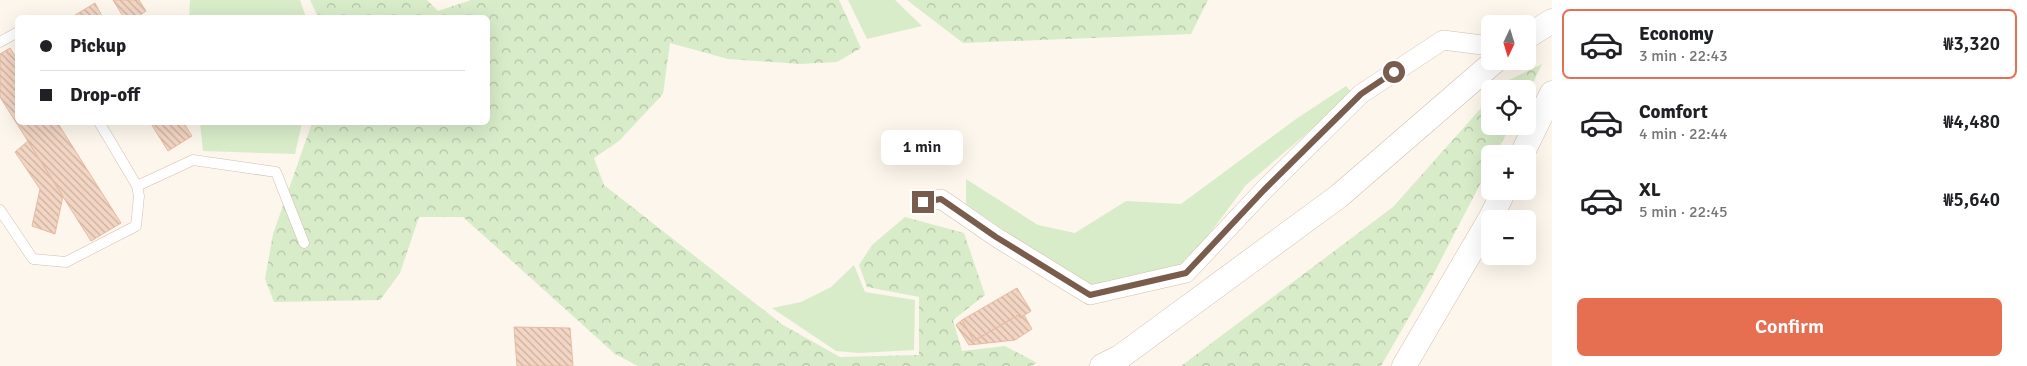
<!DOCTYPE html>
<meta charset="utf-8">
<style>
body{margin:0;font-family:Signika,sans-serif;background:#f2f2f2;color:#202124;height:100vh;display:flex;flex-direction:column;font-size:19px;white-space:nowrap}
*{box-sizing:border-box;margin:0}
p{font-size:16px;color:#757577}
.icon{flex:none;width:28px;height:28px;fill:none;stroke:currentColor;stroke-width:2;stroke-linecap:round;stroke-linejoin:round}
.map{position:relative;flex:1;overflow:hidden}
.sheet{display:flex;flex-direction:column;background:#fff;width:475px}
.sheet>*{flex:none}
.guide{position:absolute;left:15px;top:15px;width:475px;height:110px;border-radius:8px;box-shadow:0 5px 20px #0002;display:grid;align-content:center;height:110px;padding:0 25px;background:#fff}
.needle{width:32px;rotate:184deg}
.tools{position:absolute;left:1481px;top:15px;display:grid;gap:10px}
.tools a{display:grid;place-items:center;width:55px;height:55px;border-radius:8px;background:#fff;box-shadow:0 5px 20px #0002;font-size:25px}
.end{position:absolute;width:22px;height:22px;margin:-11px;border:6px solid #7a5c4d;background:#fff;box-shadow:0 0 0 2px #fff}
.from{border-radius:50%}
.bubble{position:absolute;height:35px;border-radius:8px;background:#fff;box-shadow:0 5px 20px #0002;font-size:16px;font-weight:600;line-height:35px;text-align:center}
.guide b{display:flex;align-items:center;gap:18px;height:48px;font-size:19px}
.guide b+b{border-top:1px solid #e0e0e0}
.guide i{width:12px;height:12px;background:#202124}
ul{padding:9px 0 0;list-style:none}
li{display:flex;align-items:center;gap:15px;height:70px;margin:0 10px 8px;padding:0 15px;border:2px solid transparent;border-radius:8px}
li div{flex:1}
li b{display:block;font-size:19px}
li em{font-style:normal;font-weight:600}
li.active{border-color:#e76f51}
li>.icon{width:45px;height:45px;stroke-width:1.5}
.action{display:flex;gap:10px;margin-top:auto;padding:10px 25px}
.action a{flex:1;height:58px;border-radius:8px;background:#e76f51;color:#fff;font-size:20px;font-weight:600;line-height:58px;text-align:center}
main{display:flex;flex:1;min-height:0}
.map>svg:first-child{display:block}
.grass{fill:#d8ecc9}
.forest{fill:url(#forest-crowns)}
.building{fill:url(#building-back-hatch);stroke:#e6bba3}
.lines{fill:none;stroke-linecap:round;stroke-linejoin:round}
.service-casing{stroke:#d1beb0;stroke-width:11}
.minor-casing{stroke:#d1beb0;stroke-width:20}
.tertiary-casing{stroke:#d1beb0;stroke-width:25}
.service{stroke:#fff;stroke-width:10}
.minor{stroke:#fff;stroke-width:19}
.tertiary{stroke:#fff;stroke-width:24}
.route{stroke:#7a5c4d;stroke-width:6}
</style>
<main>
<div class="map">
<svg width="1552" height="366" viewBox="0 0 1552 366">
<defs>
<pattern id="forest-crowns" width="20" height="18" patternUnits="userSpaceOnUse" patternTransform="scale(1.25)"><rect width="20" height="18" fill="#d8ecc9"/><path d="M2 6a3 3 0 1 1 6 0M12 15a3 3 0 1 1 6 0" fill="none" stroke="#b4c2a5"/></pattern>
<pattern id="building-back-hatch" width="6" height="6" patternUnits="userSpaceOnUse" patternTransform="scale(1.25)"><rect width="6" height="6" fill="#f3d5c3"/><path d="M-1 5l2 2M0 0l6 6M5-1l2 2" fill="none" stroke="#cab0a1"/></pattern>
</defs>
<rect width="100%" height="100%" fill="#fdf6ec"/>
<path class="grass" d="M190,0H300L306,17H189Z
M848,0H895L922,26L867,39Z
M1346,86L1353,94L1246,185L1186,265L1090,289L966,204V179L1038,225L1075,233L1126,201L1181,204L1296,119Z
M200,123V122L302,123L295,154L203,151Z
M854,265L865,292L915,300L914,350L859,353L836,351L772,308L801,302L831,287Z"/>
<path class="forest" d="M310,0H427L438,11L471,0H839L861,48L837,62L800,64L728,59L670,43L663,94L619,141L594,158L604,185L783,325L840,357L919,355V297L867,287L859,265L872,245L905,217L964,233L985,295L953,320L962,351L1005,346L1037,363L1031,366H638L615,354L463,217H419L400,273L380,300L274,302L265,279L273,234L312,123L488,122V18L318,17Z
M907,0H1208L1191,34L963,43Z
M1542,64L1528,93V89H1498L1505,82Z
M1490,98V126H1510L1496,154H1490V165L1431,279L1381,366H1181L1393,207Z"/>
<path class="building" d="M113,0H139L146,11L136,18H124Z
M95,3L103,18H72V17Z
M10,48L18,60V122H57L121,223L91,241L0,97V54Z
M150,122H183L192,136L168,151Z
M28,141L63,196L55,234L32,226L40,189L15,152Z
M1017,288L1031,311L1020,318L1018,315L974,341L962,320Z
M1018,315L1020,318L1024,315L1032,329L1015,340L969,345L956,325L962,320L974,341Z
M514,327L570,328L573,366H517Z"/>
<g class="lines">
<defs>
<path id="service" d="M0,42L18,32
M137,186L193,160L276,172L304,243
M0,210L33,259L66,262L136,226L139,196L137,186L99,122"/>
<path id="minor" d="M923,202L941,199L996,237L1090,295L1186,273L1264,190L1361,94L1443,40L1490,46"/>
<path id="tertiary" d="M1528,36L1552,21
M1522,154L1552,93
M1490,219L1504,191
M1102,366L1120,357L1339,196L1495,61
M1404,366L1490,219"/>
</defs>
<use href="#service" class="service-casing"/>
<use href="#minor" class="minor-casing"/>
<use href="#tertiary" class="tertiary-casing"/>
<use href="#service" class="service"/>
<use href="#minor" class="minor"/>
<use href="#tertiary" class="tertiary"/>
</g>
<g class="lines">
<path class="route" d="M923,202L941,199L996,237L1090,295L1186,273L1264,190L1361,94L1394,72"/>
</g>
</svg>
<div class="tools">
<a><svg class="needle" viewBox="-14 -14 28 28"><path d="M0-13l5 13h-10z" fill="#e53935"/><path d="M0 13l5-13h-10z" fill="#757577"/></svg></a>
<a><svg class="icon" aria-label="locate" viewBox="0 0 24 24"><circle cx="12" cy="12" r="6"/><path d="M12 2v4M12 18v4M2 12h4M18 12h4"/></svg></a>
<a>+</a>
<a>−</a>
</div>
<i class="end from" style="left:1394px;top:72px"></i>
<i class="end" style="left:923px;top:202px"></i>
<div class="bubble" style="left:881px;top:130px;width:82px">1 min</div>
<div class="guide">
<b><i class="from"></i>Pickup</b>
<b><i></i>Drop-off</b>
</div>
</div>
<section class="sheet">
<ul>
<li class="active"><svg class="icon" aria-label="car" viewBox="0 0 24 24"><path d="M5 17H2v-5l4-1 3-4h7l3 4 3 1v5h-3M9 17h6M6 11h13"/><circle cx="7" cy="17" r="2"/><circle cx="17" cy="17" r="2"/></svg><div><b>Economy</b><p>3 min · 22:43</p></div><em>₩3,320</em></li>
<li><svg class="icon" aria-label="car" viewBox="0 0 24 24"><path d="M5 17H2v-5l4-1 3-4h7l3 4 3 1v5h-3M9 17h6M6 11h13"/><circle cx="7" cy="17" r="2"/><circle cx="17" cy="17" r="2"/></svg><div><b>Comfort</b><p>4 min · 22:44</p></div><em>₩4,480</em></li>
<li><svg class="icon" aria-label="car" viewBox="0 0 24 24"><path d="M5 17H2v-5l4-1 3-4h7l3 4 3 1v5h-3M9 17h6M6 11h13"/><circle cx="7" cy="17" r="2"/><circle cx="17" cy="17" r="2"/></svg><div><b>XL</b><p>5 min · 22:45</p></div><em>₩5,640</em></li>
</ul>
<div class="action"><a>Confirm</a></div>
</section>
</main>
